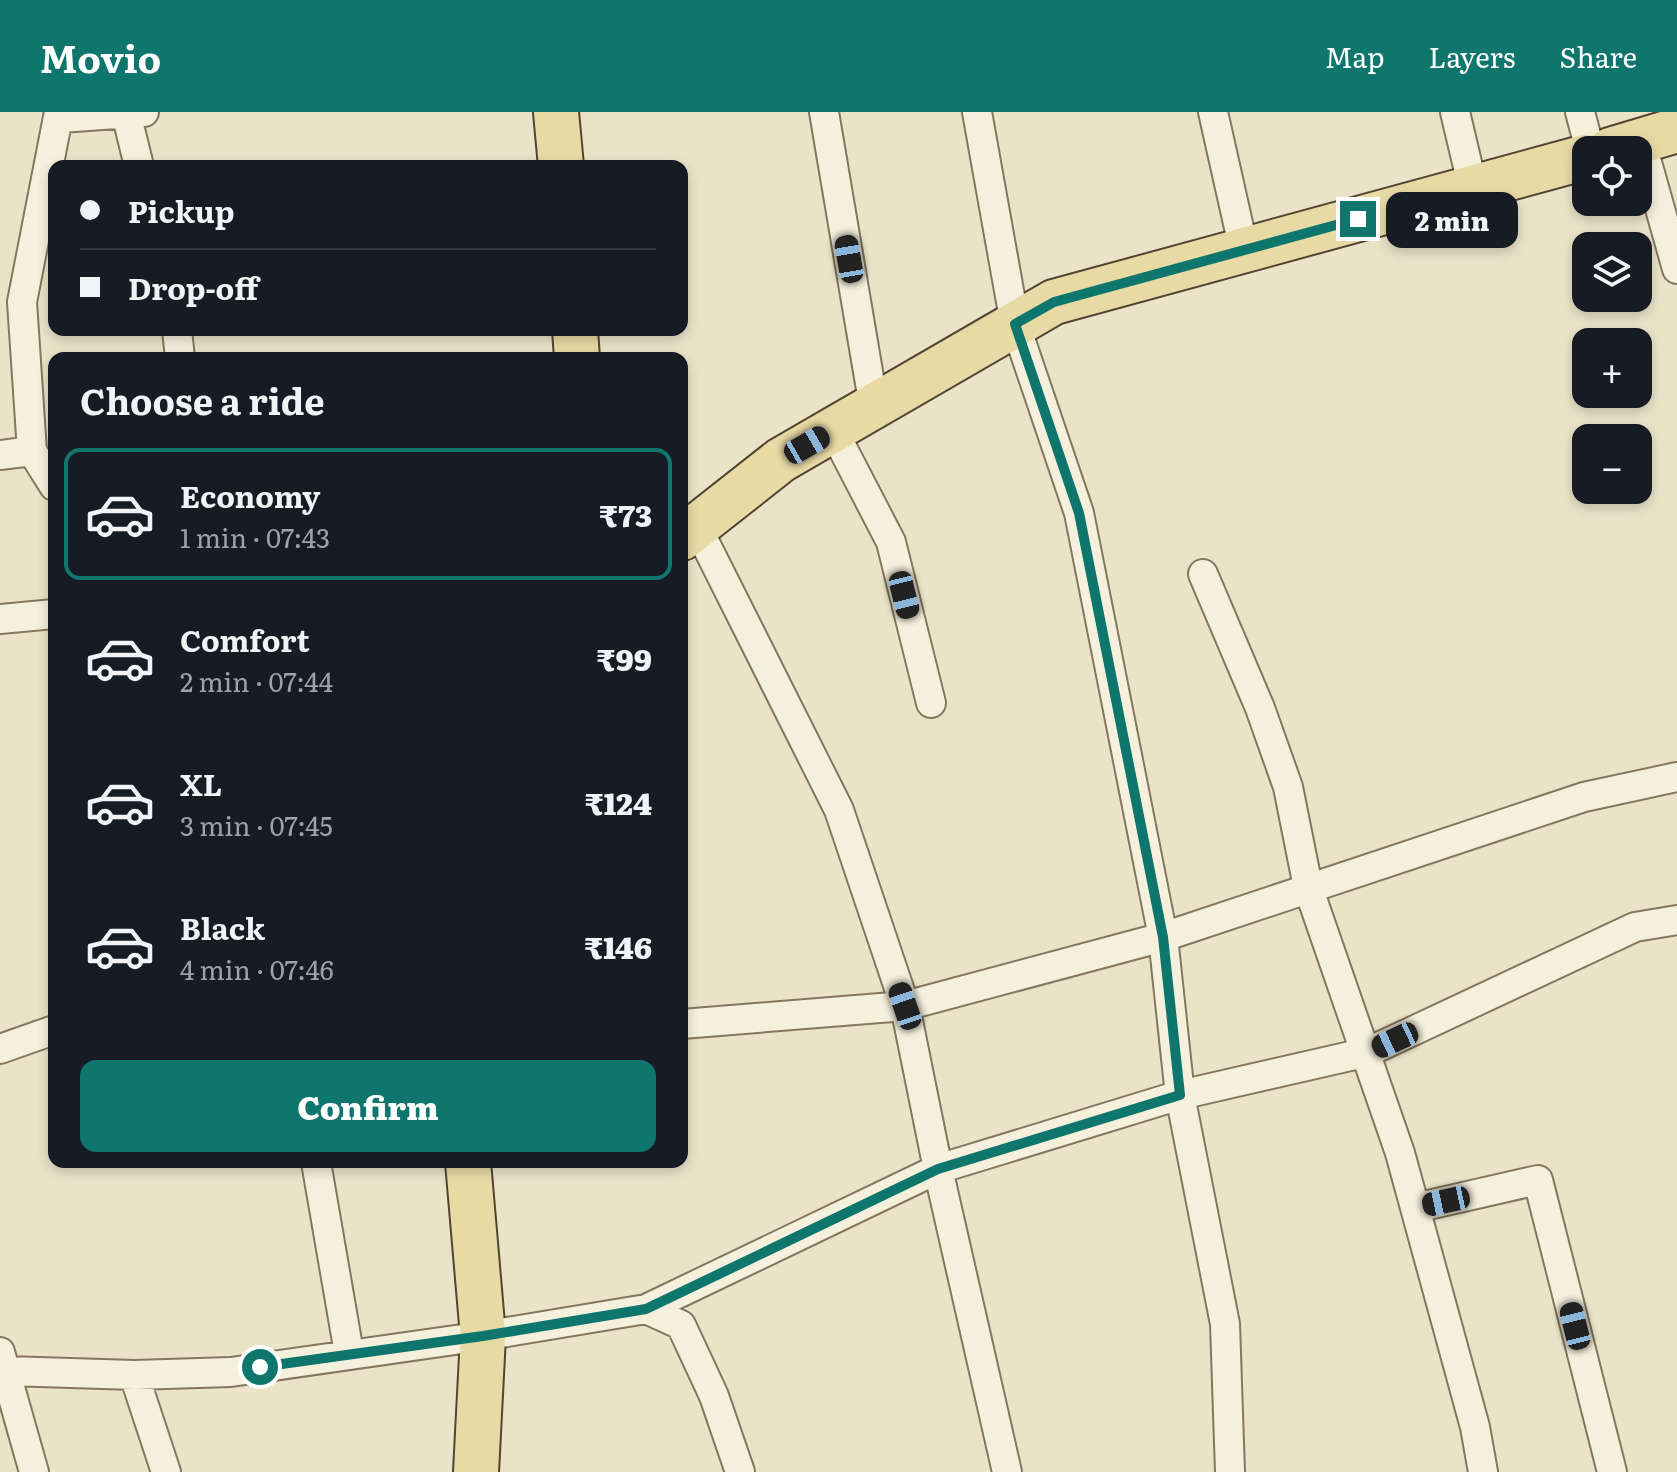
<!DOCTYPE html>
<meta charset="utf-8">
<style>
body{margin:0;font-family:Literata,serif;background:#20242c;color:#f1f3f6;height:100vh;display:flex;flex-direction:column;font-size:30px;white-space:nowrap}
*{box-sizing:border-box;margin:0}
p{font-size:26px;color:#9ea1a6}
.icon{flex:none;width:44px;height:44px;fill:none;stroke:currentColor;stroke-width:2;stroke-linecap:round;stroke-linejoin:round}
.map{position:relative;flex:1;overflow:hidden}
.side{position:absolute;left:48px;top:240px;width:640px;height:816px;display:flex;flex-direction:column;background:#171b24;border-radius:16px;box-shadow:0 4px 12px #0003}
.side>*{flex:none}
.hud{position:absolute;left:48px;top:48px;width:640px;height:176px;border-radius:16px;box-shadow:0 4px 12px #0003;display:grid;align-content:center;height:176px;padding:0 32px;background:#171b24}
.fabs{position:absolute;left:1572px;top:24px;display:grid;gap:16px}
.fabs a{display:grid;place-items:center;width:80px;height:80px;border-radius:16px;background:#171b24;box-shadow:0 4px 12px #0003;font-size:40px}
.end{position:absolute;width:36px;height:36px;margin:-18px;border:10px solid #0f766e;background:#fff;box-shadow:0 0 0 4px #fff}
.from{border-radius:50%}
.bubble{position:absolute;height:56px;border-radius:16px;background:#171b24;box-shadow:0 4px 12px #0003;font-size:26px;font-weight:800;line-height:56px;text-align:center}
.car{position:absolute;width:24px;height:48px;margin:-24px -12px;border-radius:10px;box-shadow:0 0 6px 2px #0007;background:linear-gradient(#222 24%,#8ab4d8 0 40%,#222 0 76%,#8ab4d8 0 86%,#222 0)}
.hud b{display:flex;align-items:center;gap:28px;height:76px;font-size:30px}
.hud b+b{border-top:2px solid #363941}
.hud i{width:20px;height:20px;background:#f1f3f6}
ul{padding:0;list-style:none}
li{display:flex;align-items:center;gap:24px;height:132px;margin:0 16px 12px;padding:0 16px;border:4px solid transparent;border-radius:16px}
li div{flex:1}
li b{display:block;font-size:30px}
li em{font-style:normal;font-weight:800}
li.current{border-color:#0f766e}
li>.icon{width:72px;height:72px;stroke-width:1.5}
h2{padding:0 32px;font-size:36px;line-height:96px}
.button{display:flex;gap:16px;margin-top:auto;padding:16px 32px}
.button a{flex:1;height:92px;border-radius:16px;background:#0f766e;color:#fff;font-size:32px;font-weight:800;line-height:92px;text-align:center}
header{display:flex;align-items:center;gap:48px;box-sizing:border-box;height:112px;padding:0 40px;background:#0f766e;color:#fff}
header strong{font-size:38px}
nav{display:flex;gap:44px;margin-inline-start:auto;font-size:28px}
.map>svg:first-child{display:block}
.lines{fill:none;stroke-linecap:round;stroke-linejoin:round}
.street-casing{stroke:#84765f;stroke-width:32}
.primary-casing{stroke:#524433;stroke-width:48}
.street{stroke:#f5f0db;stroke-width:28}
.primary{stroke:#e8daa5;stroke-width:44}
.route{stroke:#0f766e;stroke-width:10}
</style>
<header>
<strong>Movio</strong>
<nav><a>Map</a><a>Layers</a><a>Share</a></nav>
</header>
<div class="map">
<svg width="1677" height="1360" viewBox="0 0 1677 1360">
<rect width="100%" height="100%" fill="#eae3c8"/>
<g class="lines">
<defs>
<path id="street" d="M824,0L874,295
M977,0L1015,212L1079,401L1163,825L1180,983L1225,1212L1230,1360
M1213,0L1244,138
M1455,0L1473,76
M1580,0L1590,38
M126,1L139,54
M61,6L144,0
M1641,29L1677,157
M177,218L180,246
M833,318L891,430L931,591
M0,343L32,339
M54,374L32,339L22,190L59,0
M697,415L839,698L905,894L938,1057L1007,1360
M1203,462L1260,596L1288,675L1308,775L1400,1041L1475,1315L1483,1360
M0,507L54,502
M682,912L905,894L1163,825L1584,685L1677,665
M0,937L54,918
M316,1050L349,1241
M1415,1096L1538,1068L1612,1360
M646,1197L938,1057L1180,983L1368,940L1635,815L1677,808
M0,1240L34,1360
M7,1259L134,1263L231,1260L483,1224L646,1197L681,1213L714,1284L740,1360
M134,1263L166,1360"/>
<path id="primary" d="M556,0L561,54
M1610,38L1677,18
M575,218L577,246
M682,426L781,348L1054,190L1586,45
M468,1050L483,1224L476,1360"/>
</defs>
<use href="#street" class="street-casing"/>
<use href="#primary" class="primary-casing"/>
<use href="#street" class="street"/>
<use href="#primary" class="primary"/>
</g>
<g class="lines">
<path class="route" d="M260,1255L483,1224L646,1197L938,1057L1180,983L1163,825L1079,401L1015,212L1054,190L1358,107"/>
</g>
</svg>
<div class="fabs">
<a><svg class="icon" aria-label="locate" viewBox="0 0 24 24"><circle cx="12" cy="12" r="6"/><path d="M12 2v4M12 18v4M2 12h4M18 12h4"/></svg></a>
<a><svg class="icon" aria-label="layers" viewBox="0 0 24 24"><path d="M12 4l9 5-9 5-9-5zM3 14l9 5 9-5"/></svg></a>
<a>+</a>
<a>−</a>
</div>
<i class="end from" style="left:260px;top:1255px"></i>
<i class="end" style="left:1358px;top:107px"></i>
<div class="bubble" style="left:1386px;top:80px;width:132px">2 min</div>
<i class="car" style="left:849px;top:147px;rotate:350deg"></i>
<i class="car" style="left:807px;top:333px;rotate:60deg"></i>
<i class="car" style="left:904px;top:483px;rotate:166deg"></i>
<i class="car" style="left:905px;top:894px;rotate:341deg"></i>
<i class="car" style="left:1395px;top:928px;rotate:245deg"></i>
<i class="car" style="left:1446px;top:1089px;rotate:258deg"></i>
<i class="car" style="left:1575px;top:1214px;rotate:346deg"></i>
<div class="hud">
<b><i class="from"></i>Pickup</b>
<b><i></i>Drop-off</b>
</div>
<section class="side">
<h2>Choose a ride</h2>
<ul>
<li class="current"><svg class="icon" aria-label="car" viewBox="0 0 24 24"><path d="M5 17H2v-5l4-1 3-4h7l3 4 3 1v5h-3M9 17h6M6 11h13"/><circle cx="7" cy="17" r="2"/><circle cx="17" cy="17" r="2"/></svg><div><b>Economy</b><p>1 min · 07:43</p></div><em>₹73</em></li>
<li><svg class="icon" aria-label="car" viewBox="0 0 24 24"><path d="M5 17H2v-5l4-1 3-4h7l3 4 3 1v5h-3M9 17h6M6 11h13"/><circle cx="7" cy="17" r="2"/><circle cx="17" cy="17" r="2"/></svg><div><b>Comfort</b><p>2 min · 07:44</p></div><em>₹99</em></li>
<li><svg class="icon" aria-label="car" viewBox="0 0 24 24"><path d="M5 17H2v-5l4-1 3-4h7l3 4 3 1v5h-3M9 17h6M6 11h13"/><circle cx="7" cy="17" r="2"/><circle cx="17" cy="17" r="2"/></svg><div><b>XL</b><p>3 min · 07:45</p></div><em>₹124</em></li>
<li><svg class="icon" aria-label="car" viewBox="0 0 24 24"><path d="M5 17H2v-5l4-1 3-4h7l3 4 3 1v5h-3M9 17h6M6 11h13"/><circle cx="7" cy="17" r="2"/><circle cx="17" cy="17" r="2"/></svg><div><b>Black</b><p>4 min · 07:46</p></div><em>₹146</em></li>
</ul>
<div class="button"><a>Confirm</a></div>
</section>
</div>
